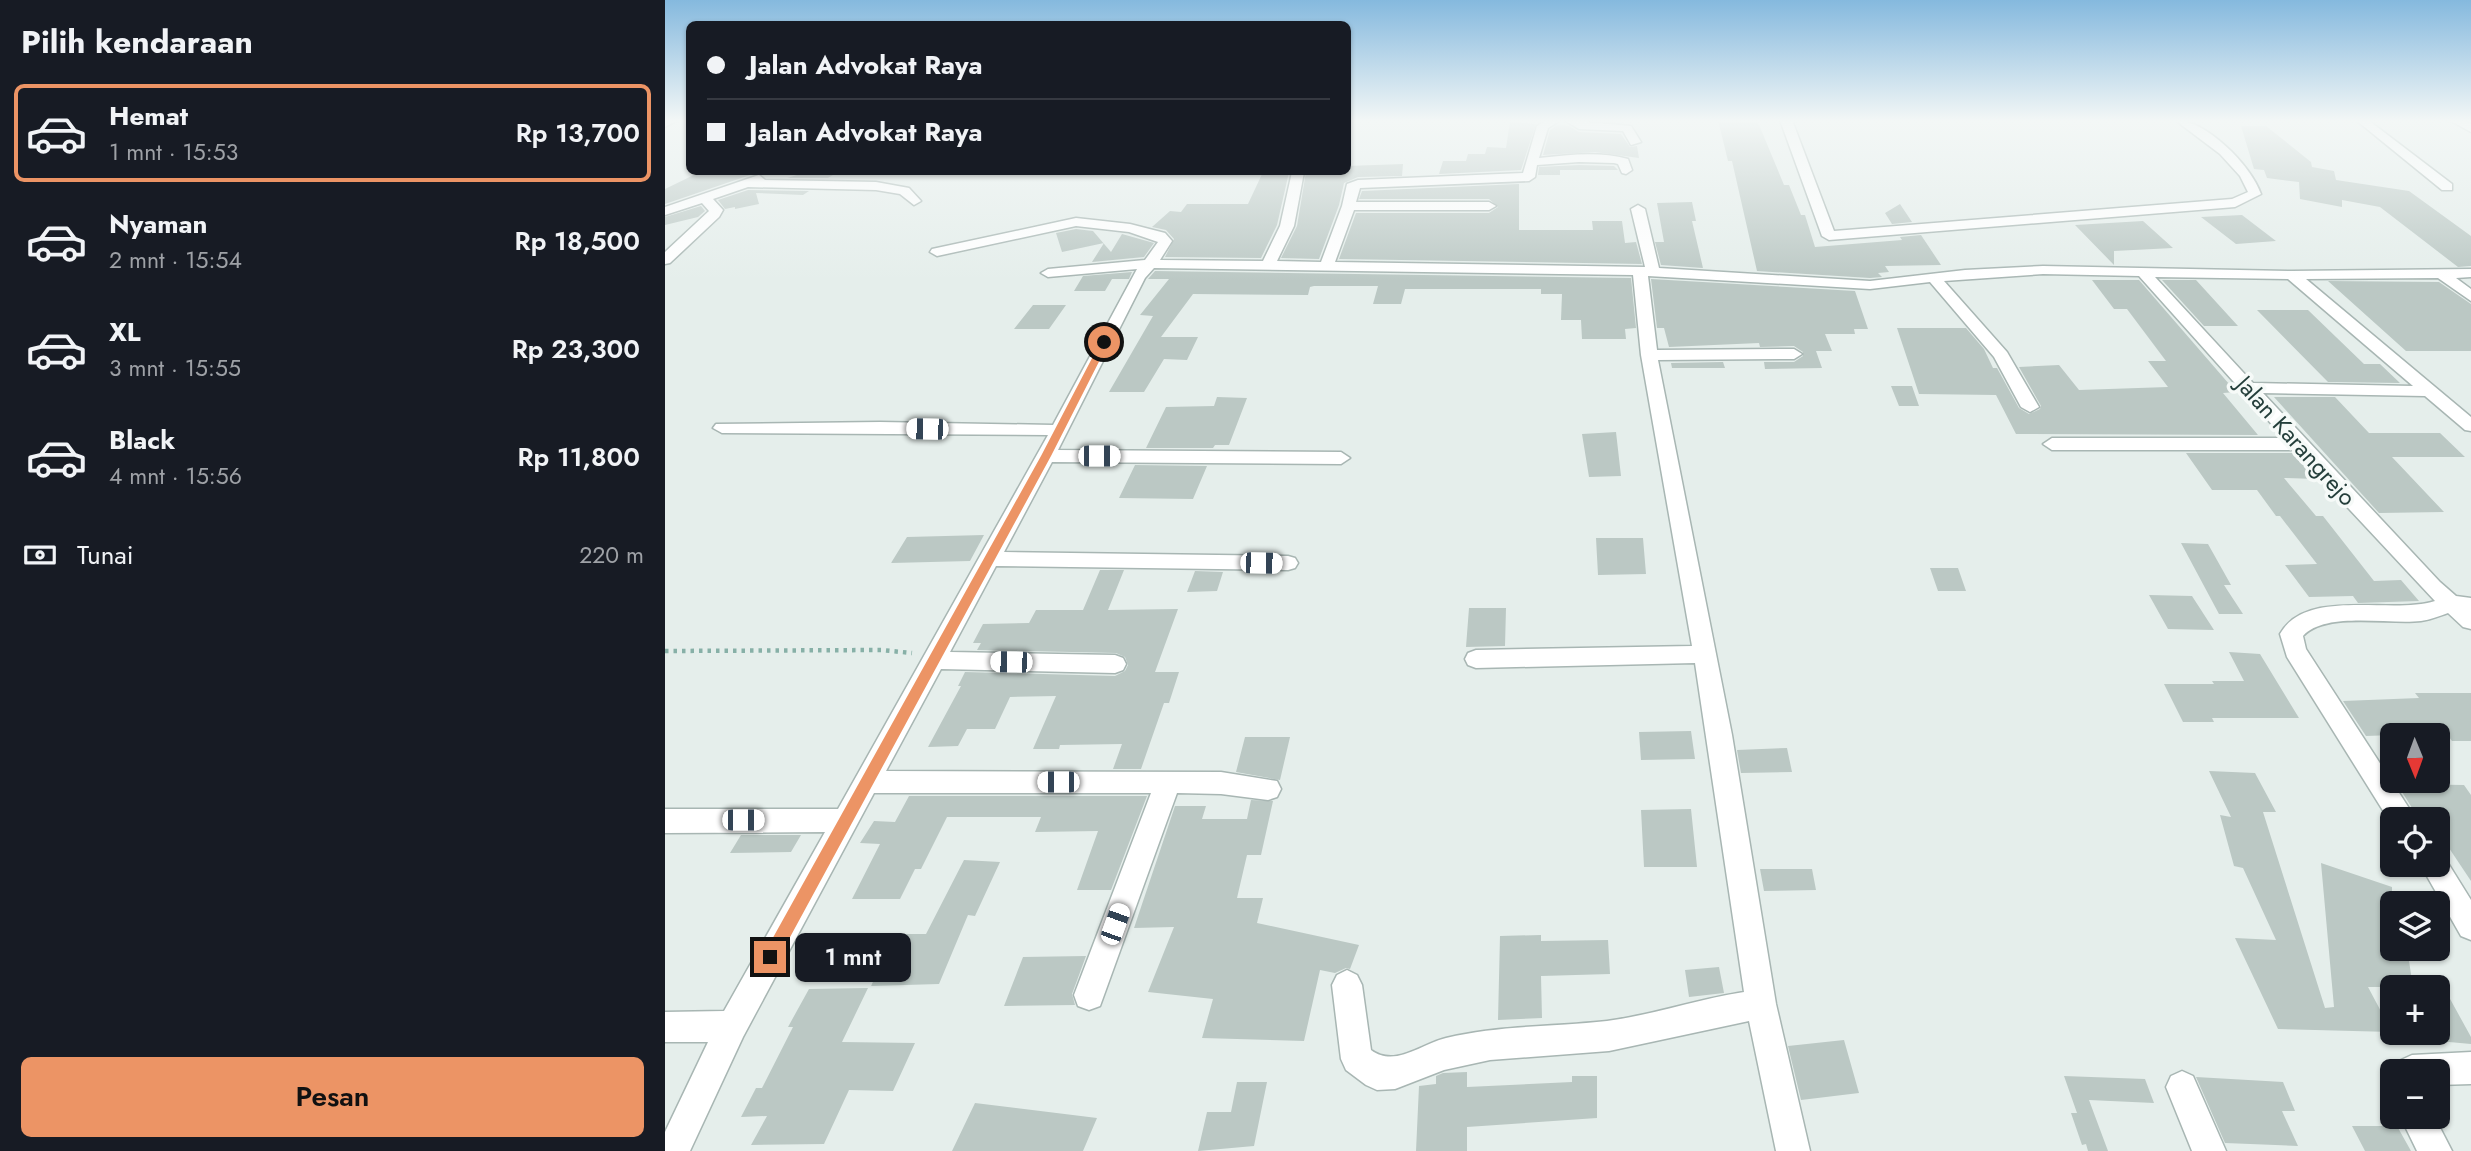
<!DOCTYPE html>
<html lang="id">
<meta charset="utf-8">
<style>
body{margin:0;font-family:Jost,sans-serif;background:#20242c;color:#f1f3f6;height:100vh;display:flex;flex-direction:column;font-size:26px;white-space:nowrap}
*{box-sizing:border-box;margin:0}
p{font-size:23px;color:#9ea1a6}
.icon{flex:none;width:38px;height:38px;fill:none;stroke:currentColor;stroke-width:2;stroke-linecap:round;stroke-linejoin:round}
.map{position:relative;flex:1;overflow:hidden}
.panel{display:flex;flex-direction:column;background:#171b24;width:665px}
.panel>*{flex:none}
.banner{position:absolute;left:21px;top:21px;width:665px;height:154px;border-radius:10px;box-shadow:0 2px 5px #0004;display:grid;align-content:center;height:154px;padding:0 21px;background:#171b24}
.needle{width:46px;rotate:179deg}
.buttons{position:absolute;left:1715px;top:723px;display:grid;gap:14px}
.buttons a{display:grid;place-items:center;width:70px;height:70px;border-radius:10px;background:#171b24;box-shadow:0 2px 5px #0004;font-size:35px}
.end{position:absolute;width:32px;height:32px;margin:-16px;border:9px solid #ec9465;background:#111;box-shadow:0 0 0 4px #111}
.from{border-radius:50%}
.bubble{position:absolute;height:49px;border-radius:10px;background:#171b24;box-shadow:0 2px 5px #0004;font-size:23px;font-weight:600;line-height:49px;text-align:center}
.car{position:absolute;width:21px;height:42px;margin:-21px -10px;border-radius:9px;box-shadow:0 0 5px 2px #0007;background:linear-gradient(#fff 24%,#345 0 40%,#fff 0 76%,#345 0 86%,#fff 0)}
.banner b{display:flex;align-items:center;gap:24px;height:66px;font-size:26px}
.banner b+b{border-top:2px solid #363941}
.banner i{width:18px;height:18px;background:#f1f3f6}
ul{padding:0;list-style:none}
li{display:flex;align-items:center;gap:21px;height:98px;margin:0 14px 10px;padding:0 7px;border:4px solid transparent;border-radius:10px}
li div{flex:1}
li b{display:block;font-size:26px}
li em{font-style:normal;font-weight:600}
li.on{border-color:#ec9465}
li>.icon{width:63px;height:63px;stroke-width:1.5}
h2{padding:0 21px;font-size:32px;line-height:84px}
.pay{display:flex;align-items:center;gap:18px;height:77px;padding:0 21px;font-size:26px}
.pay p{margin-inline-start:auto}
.primary-button{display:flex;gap:14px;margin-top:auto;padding:14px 21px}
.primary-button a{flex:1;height:80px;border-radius:10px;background:#ec9465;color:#111;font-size:28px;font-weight:600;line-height:80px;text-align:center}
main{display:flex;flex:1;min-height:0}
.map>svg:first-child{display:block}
.building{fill:#bbc8c4}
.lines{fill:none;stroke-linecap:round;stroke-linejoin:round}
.minor-casing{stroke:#a8b6b3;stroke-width:3}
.path{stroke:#87b0a7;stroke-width:4.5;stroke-dasharray:3.5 5;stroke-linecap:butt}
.minor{fill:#fff;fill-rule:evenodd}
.route{fill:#ec9465}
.labels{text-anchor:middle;stroke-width:7;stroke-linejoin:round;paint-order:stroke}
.street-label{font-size:24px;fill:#253f3b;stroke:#f6faf8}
</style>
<main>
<section class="panel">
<h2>Pilih kendaraan</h2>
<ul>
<li class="on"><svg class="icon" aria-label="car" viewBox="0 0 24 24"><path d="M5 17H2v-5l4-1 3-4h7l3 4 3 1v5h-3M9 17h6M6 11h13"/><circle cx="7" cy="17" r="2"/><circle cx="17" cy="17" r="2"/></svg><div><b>Hemat</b><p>1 mnt · 15:53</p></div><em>Rp 13,700</em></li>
<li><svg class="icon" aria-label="car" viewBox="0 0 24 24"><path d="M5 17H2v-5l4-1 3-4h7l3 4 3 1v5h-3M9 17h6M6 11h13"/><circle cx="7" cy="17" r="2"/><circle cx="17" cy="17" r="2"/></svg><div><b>Nyaman</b><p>2 mnt · 15:54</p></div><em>Rp 18,500</em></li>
<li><svg class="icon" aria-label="car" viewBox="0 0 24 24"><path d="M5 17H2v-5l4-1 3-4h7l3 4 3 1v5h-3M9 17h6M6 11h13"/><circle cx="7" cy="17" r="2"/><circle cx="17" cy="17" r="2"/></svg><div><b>XL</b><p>3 mnt · 15:55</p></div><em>Rp 23,300</em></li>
<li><svg class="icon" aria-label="car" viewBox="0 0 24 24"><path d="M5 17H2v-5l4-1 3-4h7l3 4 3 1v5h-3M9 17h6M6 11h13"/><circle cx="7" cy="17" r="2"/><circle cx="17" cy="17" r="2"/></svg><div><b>Black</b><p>4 mnt · 15:56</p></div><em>Rp 11,800</em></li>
</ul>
<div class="pay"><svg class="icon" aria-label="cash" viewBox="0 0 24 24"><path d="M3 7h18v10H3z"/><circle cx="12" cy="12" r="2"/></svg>Tunai<p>220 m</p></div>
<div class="primary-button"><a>Pesan</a></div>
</section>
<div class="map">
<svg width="1806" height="1151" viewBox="0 0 1806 1151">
<rect width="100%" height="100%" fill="#e5eeeb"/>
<path class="building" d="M1053,120H1092L1119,185H1124L1136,215H1140L1150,247L1237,240L1235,237L1256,235L1276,265L1220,266L1224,272L1213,273L1217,277L1205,278L1092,271L1067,161H1063Z
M845,122L871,124L856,170L774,174L778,161H801L803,154H820L822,147L841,148Z
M893,125L904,126L914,132L956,134L965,147L972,146L974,158L930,152L878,155L885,130Z
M1576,126H1601L1646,162L1647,167L1669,171L1671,180L1744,191L1806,236V266L1793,267L1715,207L1677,200V207L1635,199L1634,182L1602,178L1599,170L1589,169Z
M738,164L737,176L693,177L679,183L674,205L654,259L616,258L632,226L641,172H682V166Z
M914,165L949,166L953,170H895V175H873L874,167Z
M35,172H52L85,175L0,204V189Z
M142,172H173L163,178H122Z
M598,172H624L612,225L596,258L500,257L509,239L501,230L487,227L505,211L516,212L522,204H583Z
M854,184V230H928L927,221H957L960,243L971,242L977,264L674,259L691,213H824L833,207L824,199H694L697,191Z
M83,190L144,191L138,195L91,193L94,204L70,209V207L60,209L53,200Z
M1027,202L1031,221H1027L1038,268L996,265L990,242H999L992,203Z
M1235,204L1247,222L1227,224L1220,213Z
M36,206L40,211L33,217L0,225V217Z
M1577,215L1611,241L1571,244L1536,217Z
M1478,221L1508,248L1449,251V265L1410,225Z
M411,229L428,231L446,252L457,234L489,243L479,257L427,262L439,243L397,252L391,233Z
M490,271L966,278L971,328L960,329L961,339H917L916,320H896L897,294H876V289H740L736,304H708L713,286H649L645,287L643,295L528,294L496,337H533L522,360L499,359L479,392H444L488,316L475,315L504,279H483Z
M467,272L464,279H447L440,291H409L418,276Z
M986,279L1190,291L1203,329H1189L1190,334H1160L1167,351H1151L1157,368L1100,369L1099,362H1129L1138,356V352L1129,346L1095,347L1094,343L1004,347L999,328H992Z
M1427,280H1474L1571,392L1558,393L1593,435L1351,434L1331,395L1254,394L1232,328H1301L1319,349L1328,368H1332L1354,408L1364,414L1375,409L1376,406L1354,367L1394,365L1414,390L1503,387L1483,361H1501L1462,309H1449Z
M1497,280H1531L1573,326H1539Z
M1663,281L1774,282L1806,304V351H1741Z
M368,305H401L384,329H349Z
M1592,310H1643L1699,364H1715L1735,383L1663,382Z
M1058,362L1060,368H1007L1006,363Z
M1226,386H1247L1254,406H1234Z
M552,397L582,398L564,445H550L548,448H481L501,407L549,406Z
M1609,397H1670L1704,433H1775L1800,457H1727L1779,512L1714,513Z
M951,432L956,476L924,477L917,434Z
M1521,453H1628L1652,479L1619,478L1651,516H1658L1709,581L1736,580L1754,601L1693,603L1688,596L1644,597L1620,565L1652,564L1615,516H1611L1592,490H1547Z
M470,465L542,466L528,499L454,498Z
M319,535L305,561L226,563L242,537Z
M931,538H978L981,574L933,575Z
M1516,543L1543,544L1566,585H1559L1578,614H1554Z
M1265,568H1293L1301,591H1273Z
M435,570H459L443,610L513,609L490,672H514L504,703H499L476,769H448L457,744L395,745L394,749H368L391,696L345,697L330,729H302L293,746L263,747L296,686H293L300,672L450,676L460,671L463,665L460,657L451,653L312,650L316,643H308L318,624L364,623L371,610H418Z
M530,571L558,572L552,591L522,592Z
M1484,595L1527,596L1549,630L1503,629Z
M804,608H841L840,646L801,647Z
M1564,652L1595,654L1634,718H1547L1549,722H1518L1499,684H1549L1547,681H1579Z
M1750,693H1806V741H1787L1781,733L1701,736L1678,701L1754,698Z
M1026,731L1030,759L976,760L974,732Z
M580,737H625L615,780L571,772Z
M1122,748L1127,772L1076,773L1072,750Z
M1544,771L1590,773L1611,812H1598L1660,1008L1669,1007L1656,863L1727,887V948H1742L1748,987H1703L1727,1032L1613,1029L1570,938L1611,940L1578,868L1569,866L1555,815L1566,817Z
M1732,784L1799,785L1806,795V881L1778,839H1773V819H1754Z
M244,796H482L446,890H412L433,831L370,832L376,817H282L256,869H250L235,899H187L215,844L195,843L209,821L230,822Z
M586,800L608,801L596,855H582L572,898H598L592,923L694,945L685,969L681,968L670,973L655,970L639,1041L537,1038L548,999L483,992L509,927L469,928L510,806H541L537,819H582Z
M1026,809L1032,867H979L976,810Z
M76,835H136L126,852L65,853Z
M299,860L335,862L310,916L303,915L274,984L206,986L231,934H261Z
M1095,869H1147L1151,890L1099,891Z
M876,935V941L943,940L945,974L876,976L877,1018L833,1020L835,936Z
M421,956L407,994L410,1005L339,1006L358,957Z
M1054,967L1059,993L1024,997L1020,970Z
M1773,977L1806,1037V1044L1773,1041Z
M203,988L177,1042L250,1043L228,1091L184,1090L159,1144L86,1145L102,1116L76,1117L91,1088H97L128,1027H123L144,989Z
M1179,1040L1194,1093L1136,1100L1123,1046Z
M802,1072V1087L907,1082V1076H932V1118L802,1127V1151H751L754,1086L771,1084V1076L778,1073Z
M1399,1076L1480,1079L1489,1103L1424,1100L1443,1151H1423L1421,1144L1417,1145L1406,1113H1412Z
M1531,1077L1618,1082L1630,1111H1617L1633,1146L1560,1143Z
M572,1082H602L589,1146L533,1151L542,1112H566Z
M310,1103L432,1118L418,1151H287Z
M1687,1126H1732L1746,1151H1700Z"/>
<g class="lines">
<defs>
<path id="minor" d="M0,120H13L0,127Z
M882,120H896L883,128L874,158C904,155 934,151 963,159L967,170L961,174L957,173L953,164L949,163L914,162L872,165L870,177L864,181L695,188L691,202H824L831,206L824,210H689L670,262L980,267L966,209L973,205L980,209L994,268L1205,281L1300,270L1378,266L1627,271L1806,269V277L1791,278L1806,289V301L1773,278L1641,279L1806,417V431L1800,430L1760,396L1598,393L1775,582L1791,596L1806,598V629L1798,627L1783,613C1774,616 1765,620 1756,621C1724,625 1661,611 1638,636L1641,649L1751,819H1727V825L1622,657L1615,634C1641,587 1727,615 1770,601L1629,450H1387L1378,444L1387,438H1619L1474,276L1378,274L1279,281L1342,352L1374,407L1365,412L1356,407L1329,357L1265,282L1205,289L983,276L992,350L1129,349L1137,354L1129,359L993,360L1067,735L1111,1004L1145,1151H1111L1084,1021L944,1051L825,1060L779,1070L730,1089L712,1090L701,1085L681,1070L676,1059L667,985L672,975L682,970L692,975L697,985L706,1050C730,1068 756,1044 781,1038C834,1025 888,1027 942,1021C988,1015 1033,999 1079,992L1030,663L811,668L803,665L800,659L803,653L811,650L1027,646L976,355L968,275L489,268L480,278L393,450L676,452L685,458L676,464L387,462L339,552L623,556L630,558L633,563L630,568L623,570L331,566L285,652L450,655L458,658L461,664L458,670L450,673L276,669L221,771L556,772L612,781L616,789L612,797L603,800L556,794L512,793L439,995L435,1006L424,1010L413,1006L409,995L486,793H209L78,1037L25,1151H0V1132L43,1042H0V1012L59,1011L160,832L0,833V809H173L383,435L57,433L48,428L51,424L215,422L388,425L472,269L383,277L376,273L383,269L480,260L493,242L464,232L411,226L272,256L265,252L267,249L411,218L465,224L500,233L507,241L495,260L598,261L615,226L627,172H639L629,226L612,261L656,262L677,206L682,184L693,180L858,173L872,126ZM1490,277L1623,279L1748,386L1588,383Z
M899,120L966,126L976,142L966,145L958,131L914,129Z
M1115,120H1127L1169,231L1567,199L1583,192L1575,176L1555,154L1510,120C1541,120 1586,165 1596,194L1570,207L1164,240L1157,236Z
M1691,120H1703L1787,184V190H1777Z
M1784,120H1798L1806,124V132Z
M94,175L100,180L211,182L244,188L256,201L249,205L235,194L211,190L83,187L48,199L58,210L54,217L5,263L0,264V252L44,211L37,203L0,215V207Z
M1773,853L1778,855L1806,900V940L1796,936L1755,864H1773Z
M1806,1052V1084L1773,1085V1071H1731L1736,1060L1747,1055Z
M1517,1071L1528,1076L1561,1151H1527L1501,1087L1506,1076Z
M1735,1116H1769L1787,1151H1752Z"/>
</defs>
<use href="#minor" class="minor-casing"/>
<path class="path" d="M0,651L216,650L247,653"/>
<use href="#minor" class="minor"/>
</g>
<linearGradient id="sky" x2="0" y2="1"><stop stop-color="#85b9de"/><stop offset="0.43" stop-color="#f3f7f6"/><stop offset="1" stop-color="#f3f7f6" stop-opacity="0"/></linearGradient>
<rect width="1806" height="281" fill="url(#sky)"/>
<path class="route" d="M436,341L444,342L386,456L111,963L105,965L100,963L97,957L100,952L376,456Z"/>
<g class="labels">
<g class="street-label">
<text transform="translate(1631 441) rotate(48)" y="8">Jalan Karangrejo</text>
</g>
</g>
</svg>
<div class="buttons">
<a><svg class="needle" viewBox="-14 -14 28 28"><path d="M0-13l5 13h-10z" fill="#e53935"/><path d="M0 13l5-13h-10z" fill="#9ea1a6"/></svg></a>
<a><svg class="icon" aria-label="locate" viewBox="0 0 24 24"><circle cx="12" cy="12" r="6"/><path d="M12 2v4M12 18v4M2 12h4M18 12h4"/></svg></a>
<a><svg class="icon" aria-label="layers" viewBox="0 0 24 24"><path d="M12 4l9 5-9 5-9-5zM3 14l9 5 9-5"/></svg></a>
<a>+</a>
<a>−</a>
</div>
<i class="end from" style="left:439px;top:342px"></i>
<i class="end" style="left:105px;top:957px"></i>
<div class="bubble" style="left:130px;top:933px;width:116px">1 mnt</div>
<i class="car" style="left:262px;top:429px;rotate:271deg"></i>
<i class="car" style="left:434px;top:456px;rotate:90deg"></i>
<i class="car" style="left:596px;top:563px;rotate:91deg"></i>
<i class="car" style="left:346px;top:662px;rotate:271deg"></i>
<i class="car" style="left:393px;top:782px;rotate:270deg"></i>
<i class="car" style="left:78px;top:820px;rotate:90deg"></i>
<i class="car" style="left:450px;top:924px;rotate:20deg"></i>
<div class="banner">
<b><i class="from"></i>Jalan Advokat Raya</b>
<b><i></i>Jalan Advokat Raya</b>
</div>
</div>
</main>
